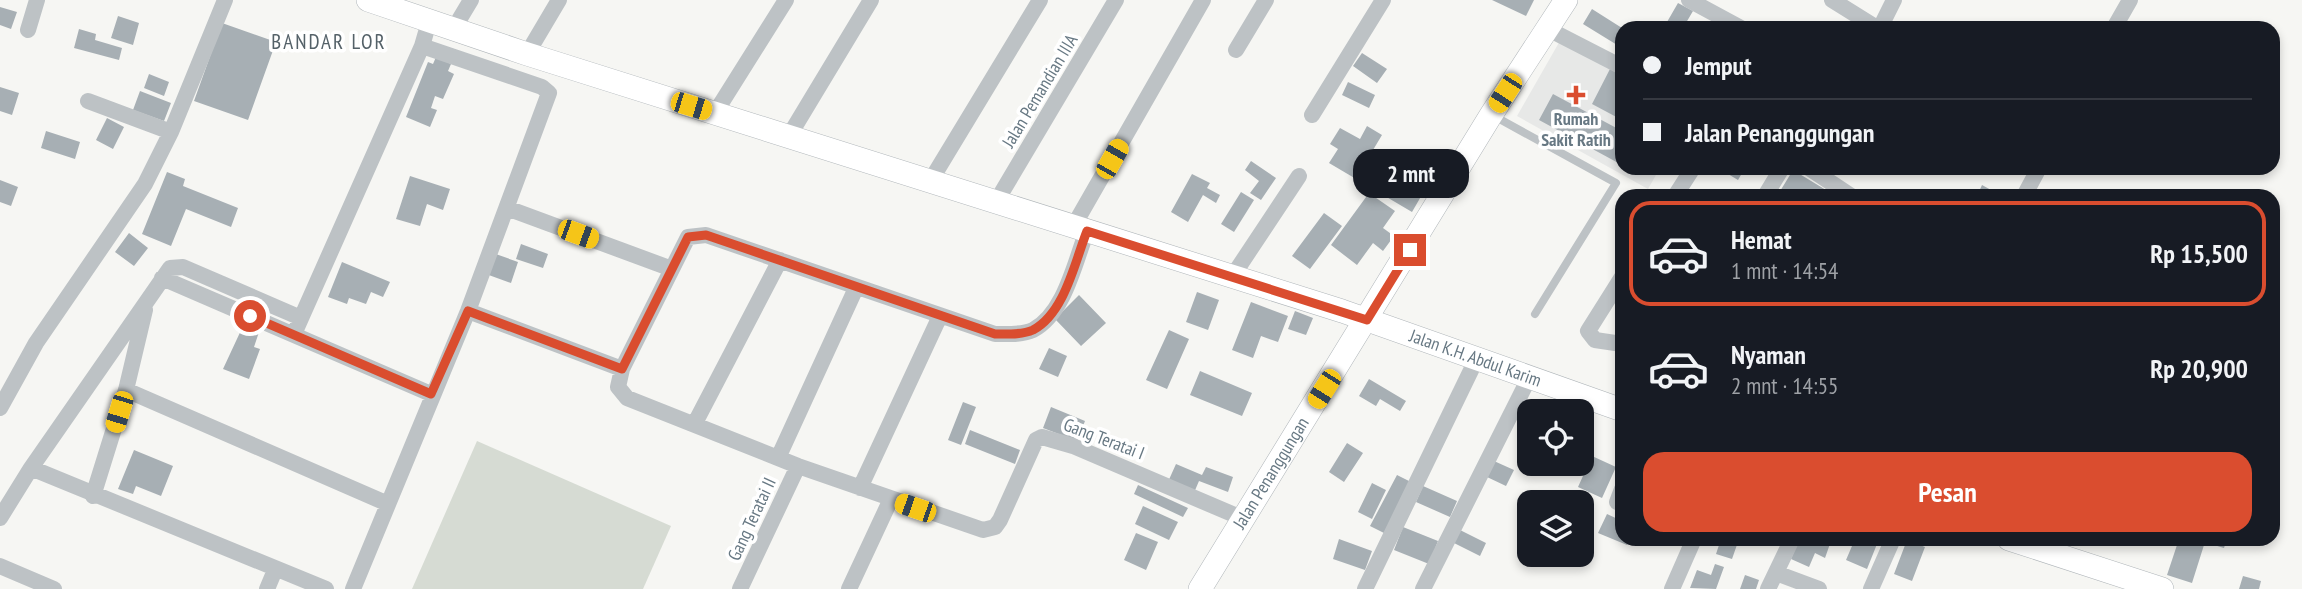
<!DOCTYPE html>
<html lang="id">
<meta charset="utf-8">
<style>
body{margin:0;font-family:"PT Sans Narrow",sans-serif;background:#242831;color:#f1f3f6;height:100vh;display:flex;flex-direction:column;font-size:26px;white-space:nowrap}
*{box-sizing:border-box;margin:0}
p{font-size:23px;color:#9ea1a6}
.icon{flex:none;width:38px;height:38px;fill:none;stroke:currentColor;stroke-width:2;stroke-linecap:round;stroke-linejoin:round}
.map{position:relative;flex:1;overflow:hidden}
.details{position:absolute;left:1615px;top:189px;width:665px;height:357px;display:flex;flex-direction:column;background:#171b24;border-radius:21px;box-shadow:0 4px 10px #0003}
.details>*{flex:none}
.top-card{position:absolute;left:1615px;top:21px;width:665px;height:154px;border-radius:21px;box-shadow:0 4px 10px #0003;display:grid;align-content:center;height:154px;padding:0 28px;background:#171b24}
.fabs{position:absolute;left:1517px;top:399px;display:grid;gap:14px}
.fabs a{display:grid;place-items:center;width:77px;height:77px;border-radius:14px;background:#171b24;box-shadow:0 4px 10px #0003;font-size:35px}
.end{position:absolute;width:32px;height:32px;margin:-16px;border:9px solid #da4d2f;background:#fff;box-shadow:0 0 0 4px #fff}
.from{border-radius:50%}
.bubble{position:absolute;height:49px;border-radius:21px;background:#171b24;box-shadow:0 4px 10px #0003;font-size:23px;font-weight:700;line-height:49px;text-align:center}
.car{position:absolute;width:21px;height:42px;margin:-21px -10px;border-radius:9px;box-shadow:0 0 5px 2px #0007;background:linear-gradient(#f5c518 24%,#345 0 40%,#f5c518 0 76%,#345 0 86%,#f5c518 0)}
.top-card b{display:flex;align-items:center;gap:24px;height:66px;font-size:26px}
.top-card b+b{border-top:2px solid #363941}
.top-card i{width:18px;height:18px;background:#f1f3f6}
ul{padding:12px 0 0;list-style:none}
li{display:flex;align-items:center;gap:21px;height:105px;margin:0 14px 10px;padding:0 14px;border:4px solid transparent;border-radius:21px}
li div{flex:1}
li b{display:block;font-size:26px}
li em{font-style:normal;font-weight:700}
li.active{border-color:#da4d2f}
li>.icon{width:63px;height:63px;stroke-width:1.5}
.action{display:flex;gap:14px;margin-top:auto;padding:14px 28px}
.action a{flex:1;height:80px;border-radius:21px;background:#da4d2f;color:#fff;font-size:28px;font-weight:700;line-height:80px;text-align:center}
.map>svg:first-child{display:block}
.built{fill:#e7e8e7}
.green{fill:#d6dbd3}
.building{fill:#a7afb4}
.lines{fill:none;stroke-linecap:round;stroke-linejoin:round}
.secondary-casing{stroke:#b0b6ba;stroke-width:24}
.lane{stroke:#bdc2c5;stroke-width:8}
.street{stroke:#bdc2c5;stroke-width:16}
.secondary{stroke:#fff;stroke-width:23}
.route{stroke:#da4d2f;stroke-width:9}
.poi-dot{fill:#da4d2f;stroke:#fff;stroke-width:2.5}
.labels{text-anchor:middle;stroke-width:7;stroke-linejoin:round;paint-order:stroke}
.street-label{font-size:18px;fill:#677883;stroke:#fff}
.poi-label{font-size:18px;font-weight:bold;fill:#677883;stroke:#fff}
.quarter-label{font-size:21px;letter-spacing:2px;fill:#546168;stroke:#fff}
</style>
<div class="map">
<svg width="2302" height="589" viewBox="0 0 2302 589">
<rect width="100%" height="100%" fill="#f6f6f3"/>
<path class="built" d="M1561,39L1622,74V168H1660L1648,189L1517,116Z"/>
<path class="green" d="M477,441L671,526L643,589H412Z"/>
<path class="building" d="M1492,0H1534L1526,16Z
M1678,3L1693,11L1683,28L1667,22Z
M0,7L17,12L11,29L0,25Z
M1592,9L1622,28V48L1583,24Z
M118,16L139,23L133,45L111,38Z
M222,23L276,42L248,120L194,101Z
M79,29L96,34L95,40L122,48L119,60L74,48Z
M1362,53L1387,69L1377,83L1353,66Z
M436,57L451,64L448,71L454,74L443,99L435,96L431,108L437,110L430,127L406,117L428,62L433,64Z
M1610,69L1622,76V120L1592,104Z
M149,74L169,82L164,96L144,88Z
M1348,82L1375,95L1369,108L1342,95Z
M0,87L19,93L12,115L0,111Z
M140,91L171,103L164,121L133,110Z
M1553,94L1622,131V165L1539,120Z
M107,118L124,127L113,149L96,140Z
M1367,126L1382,135L1364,165L1405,189L1420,165L1434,174L1412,212L1329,163L1338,149L1330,144L1340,128L1360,139Z
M46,131L80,142L75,159L41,148Z
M1251,161L1276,178L1261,200L1250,193L1259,181L1245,170Z
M1718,168H1745L1738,180Z
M1793,170L1826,190L1822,196H1777Z
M167,172L185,179L183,186L238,208L231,227L186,209L171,246L142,234Z
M1192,174L1210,183L1207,188L1220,195L1216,203L1203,195L1188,222L1171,212Z
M410,176L450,189L443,210L427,204L420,226L396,219Z
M0,180L18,187L11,206L0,202Z
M1982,185L2002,196H1977Z
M1241,192L1254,200L1234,232L1221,224Z
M1369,193L1395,211L1383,228L1394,236L1383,251L1373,243L1357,265L1331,245Z
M1324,213L1342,226L1310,269L1292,256Z
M129,233L148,248L134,266L115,252Z
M521,244L548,254L543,268L516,259Z
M493,253L518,262L511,283L486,274Z
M342,262L390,282L383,297L371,292L366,304L349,298L347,304L328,297Z
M1197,292L1219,300L1208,330L1186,322Z
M1079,295L1106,323L1081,346L1055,319Z
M1251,302L1288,316L1278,342L1261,336L1253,358L1232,350Z
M1295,311L1313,318L1306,335L1288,329Z
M243,326L259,332L254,347L260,349L249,379L223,369Z
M1169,330L1189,339L1167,389L1146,380Z
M1049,348L1067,356L1058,377L1039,369Z
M1200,371L1252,393L1242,416L1190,395Z
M1369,379L1406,401L1400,411L1380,399L1376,406L1359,396Z
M963,402L976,407L961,445L948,440Z
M1051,407L1085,421L1077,441L1043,428Z
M1582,426L1592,431L1582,451Z
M970,430L1020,450L1015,464L965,444Z
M1347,443L1363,453L1344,482L1329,472Z
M134,450L173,466L161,496L136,486L133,494L118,489Z
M1592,456L1616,467L1602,498L1578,487Z
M1494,461L1514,470L1506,486L1487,477Z
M1176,464L1202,475L1206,467L1233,477L1228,492L1199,481L1193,495L1167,484Z
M1397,475L1411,482L1384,533L1370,526Z
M1372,483L1386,490L1372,519L1358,512Z
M1138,485L1188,508L1183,517L1134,494Z
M1423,486L1457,501L1450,517L1416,502Z
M1143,506L1178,522L1169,540L1135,524Z
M1607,514L1622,521V539H1630L1627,545L1598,533Z
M1403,527L1438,541L1429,564L1394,550Z
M1458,529L1486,543L1480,556L1452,542Z
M1136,533L1158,542L1146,570L1124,560Z
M1339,539L1372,551L1365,570L1333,559Z
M1721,539H1739L1732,559L1716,554Z
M1799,539H1826L1831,541L1825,558L1815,553L1809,567L1791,559Z
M1855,539H1879L1867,569L1846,560Z
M2179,539L2204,545L2192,583L2167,575Z
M2194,539H2227L2224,548Z
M1907,540L1925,547L1912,581L1894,574Z
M1715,564L1724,567L1716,589L1690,588L1697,570L1711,575Z
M1745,575L1759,580L1756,589H1740Z
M2243,576L2261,581L2259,589H2239Z"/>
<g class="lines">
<defs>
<g id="secondary">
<path id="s1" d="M368,0L527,54L1342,311L1622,410"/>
<path d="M2009,539L2162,589"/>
<path id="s2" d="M1200,589L1491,115L1566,0"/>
</g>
</defs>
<use href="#secondary" class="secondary-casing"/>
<path class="lane" d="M1494,116L1616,183L1535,314"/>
<path class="street" d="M1689,0L1741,28
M1832,0L1877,28
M1880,28L1894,0
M2114,28L2130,0
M1548,29L1622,67
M28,30L37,0
M453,30L471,0
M1236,50L1266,0
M527,54L559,0
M88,101L171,132
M715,113L786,0
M1312,115L1383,0
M789,136L871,0
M1809,168L1851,196
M931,180L1040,0
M1675,196L1693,168
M1765,196L1782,168
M2024,196L2039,168
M996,202L1116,0
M507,208L672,269
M1073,227L1203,0
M1087,231C1075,261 1065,313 1033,330C1022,335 1007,334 995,334L706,235L688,237L622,369L618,387L627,398L798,466L983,530L995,527L1000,520L1036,440L1042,437L1073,446L1244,519
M1232,277L1299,176
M1622,277L1588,331L1595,340L1622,344
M162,278L431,394
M468,311L622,369
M294,334L422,46L429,22
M126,390L386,503
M0,408L36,343L145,184L171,132L225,0
M695,423L780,260
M778,458L856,288
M31,468L326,589
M860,488L940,316
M93,496L126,390L145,310
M1617,502L1622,489
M0,518L31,468L170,268L183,267L301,318
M0,566L54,589
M1776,573L1819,589
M267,589L275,570
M353,589L468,311L549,93L542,87L422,46
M740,589L798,466
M849,589L891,499
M1365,589L1476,360
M1423,589L1529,378
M1672,589L1694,539
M1768,589L1792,539
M1871,589L1893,539"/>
<use href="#secondary" class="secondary"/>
</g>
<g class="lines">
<path class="route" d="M250,316L431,394L468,311L622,369L688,237L706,235L995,334C1007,334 1022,335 1033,330C1065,313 1075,261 1087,231L1367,320L1410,250"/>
</g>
<path class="poi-dot" d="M1572.5 84.5h7v7h7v7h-7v7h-7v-7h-7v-7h7z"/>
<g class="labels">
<g class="street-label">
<text transform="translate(1040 91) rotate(-59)" y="6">Jalan Pemandian IIIA</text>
<text dy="6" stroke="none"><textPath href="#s1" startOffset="1164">Jalan K.H. Abdul Karim</textPath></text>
<text transform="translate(1104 439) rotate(21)" y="6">Gang Teratai I</text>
<text dy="6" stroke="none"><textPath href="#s2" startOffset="136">Jalan Penanggungan</textPath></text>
<text transform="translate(752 519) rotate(-65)" y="6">Gang Teratai II</text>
</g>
<g class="poi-label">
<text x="1576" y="125">Rumah<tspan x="1576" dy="21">Sakit Ratih</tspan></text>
</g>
<g class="quarter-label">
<text x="329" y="49">BANDAR LOR</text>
</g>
</g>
</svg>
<div class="fabs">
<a><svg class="icon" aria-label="locate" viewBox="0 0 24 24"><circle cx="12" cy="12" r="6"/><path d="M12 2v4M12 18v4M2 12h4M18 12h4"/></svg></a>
<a><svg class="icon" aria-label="layers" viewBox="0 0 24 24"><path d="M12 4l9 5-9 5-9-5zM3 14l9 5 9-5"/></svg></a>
</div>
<i class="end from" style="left:250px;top:316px"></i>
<i class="end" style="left:1410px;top:250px"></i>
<div class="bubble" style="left:1353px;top:149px;width:116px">2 mnt</div>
<i class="car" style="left:1505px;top:93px;rotate:213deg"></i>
<i class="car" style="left:691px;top:106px;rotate:107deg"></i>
<i class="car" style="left:1112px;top:159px;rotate:30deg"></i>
<i class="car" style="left:578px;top:234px;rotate:110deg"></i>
<i class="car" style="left:1324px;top:389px;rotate:212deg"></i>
<i class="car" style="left:119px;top:412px;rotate:197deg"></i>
<i class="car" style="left:915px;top:508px;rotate:289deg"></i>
<div class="top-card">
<b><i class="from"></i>Jemput</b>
<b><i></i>Jalan Penanggungan</b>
</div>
<section class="details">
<ul>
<li class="active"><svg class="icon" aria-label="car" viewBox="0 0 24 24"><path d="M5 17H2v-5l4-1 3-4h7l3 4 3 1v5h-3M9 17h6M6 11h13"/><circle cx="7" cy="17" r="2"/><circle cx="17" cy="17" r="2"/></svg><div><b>Hemat</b><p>1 mnt · 14:54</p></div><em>Rp 15,500</em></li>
<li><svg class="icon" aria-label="car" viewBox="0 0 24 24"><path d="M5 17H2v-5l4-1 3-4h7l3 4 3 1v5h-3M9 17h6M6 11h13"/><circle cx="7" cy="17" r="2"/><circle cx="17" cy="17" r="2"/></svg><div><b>Nyaman</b><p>2 mnt · 14:55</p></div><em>Rp 20,900</em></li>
</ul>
<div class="action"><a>Pesan</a></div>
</section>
</div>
